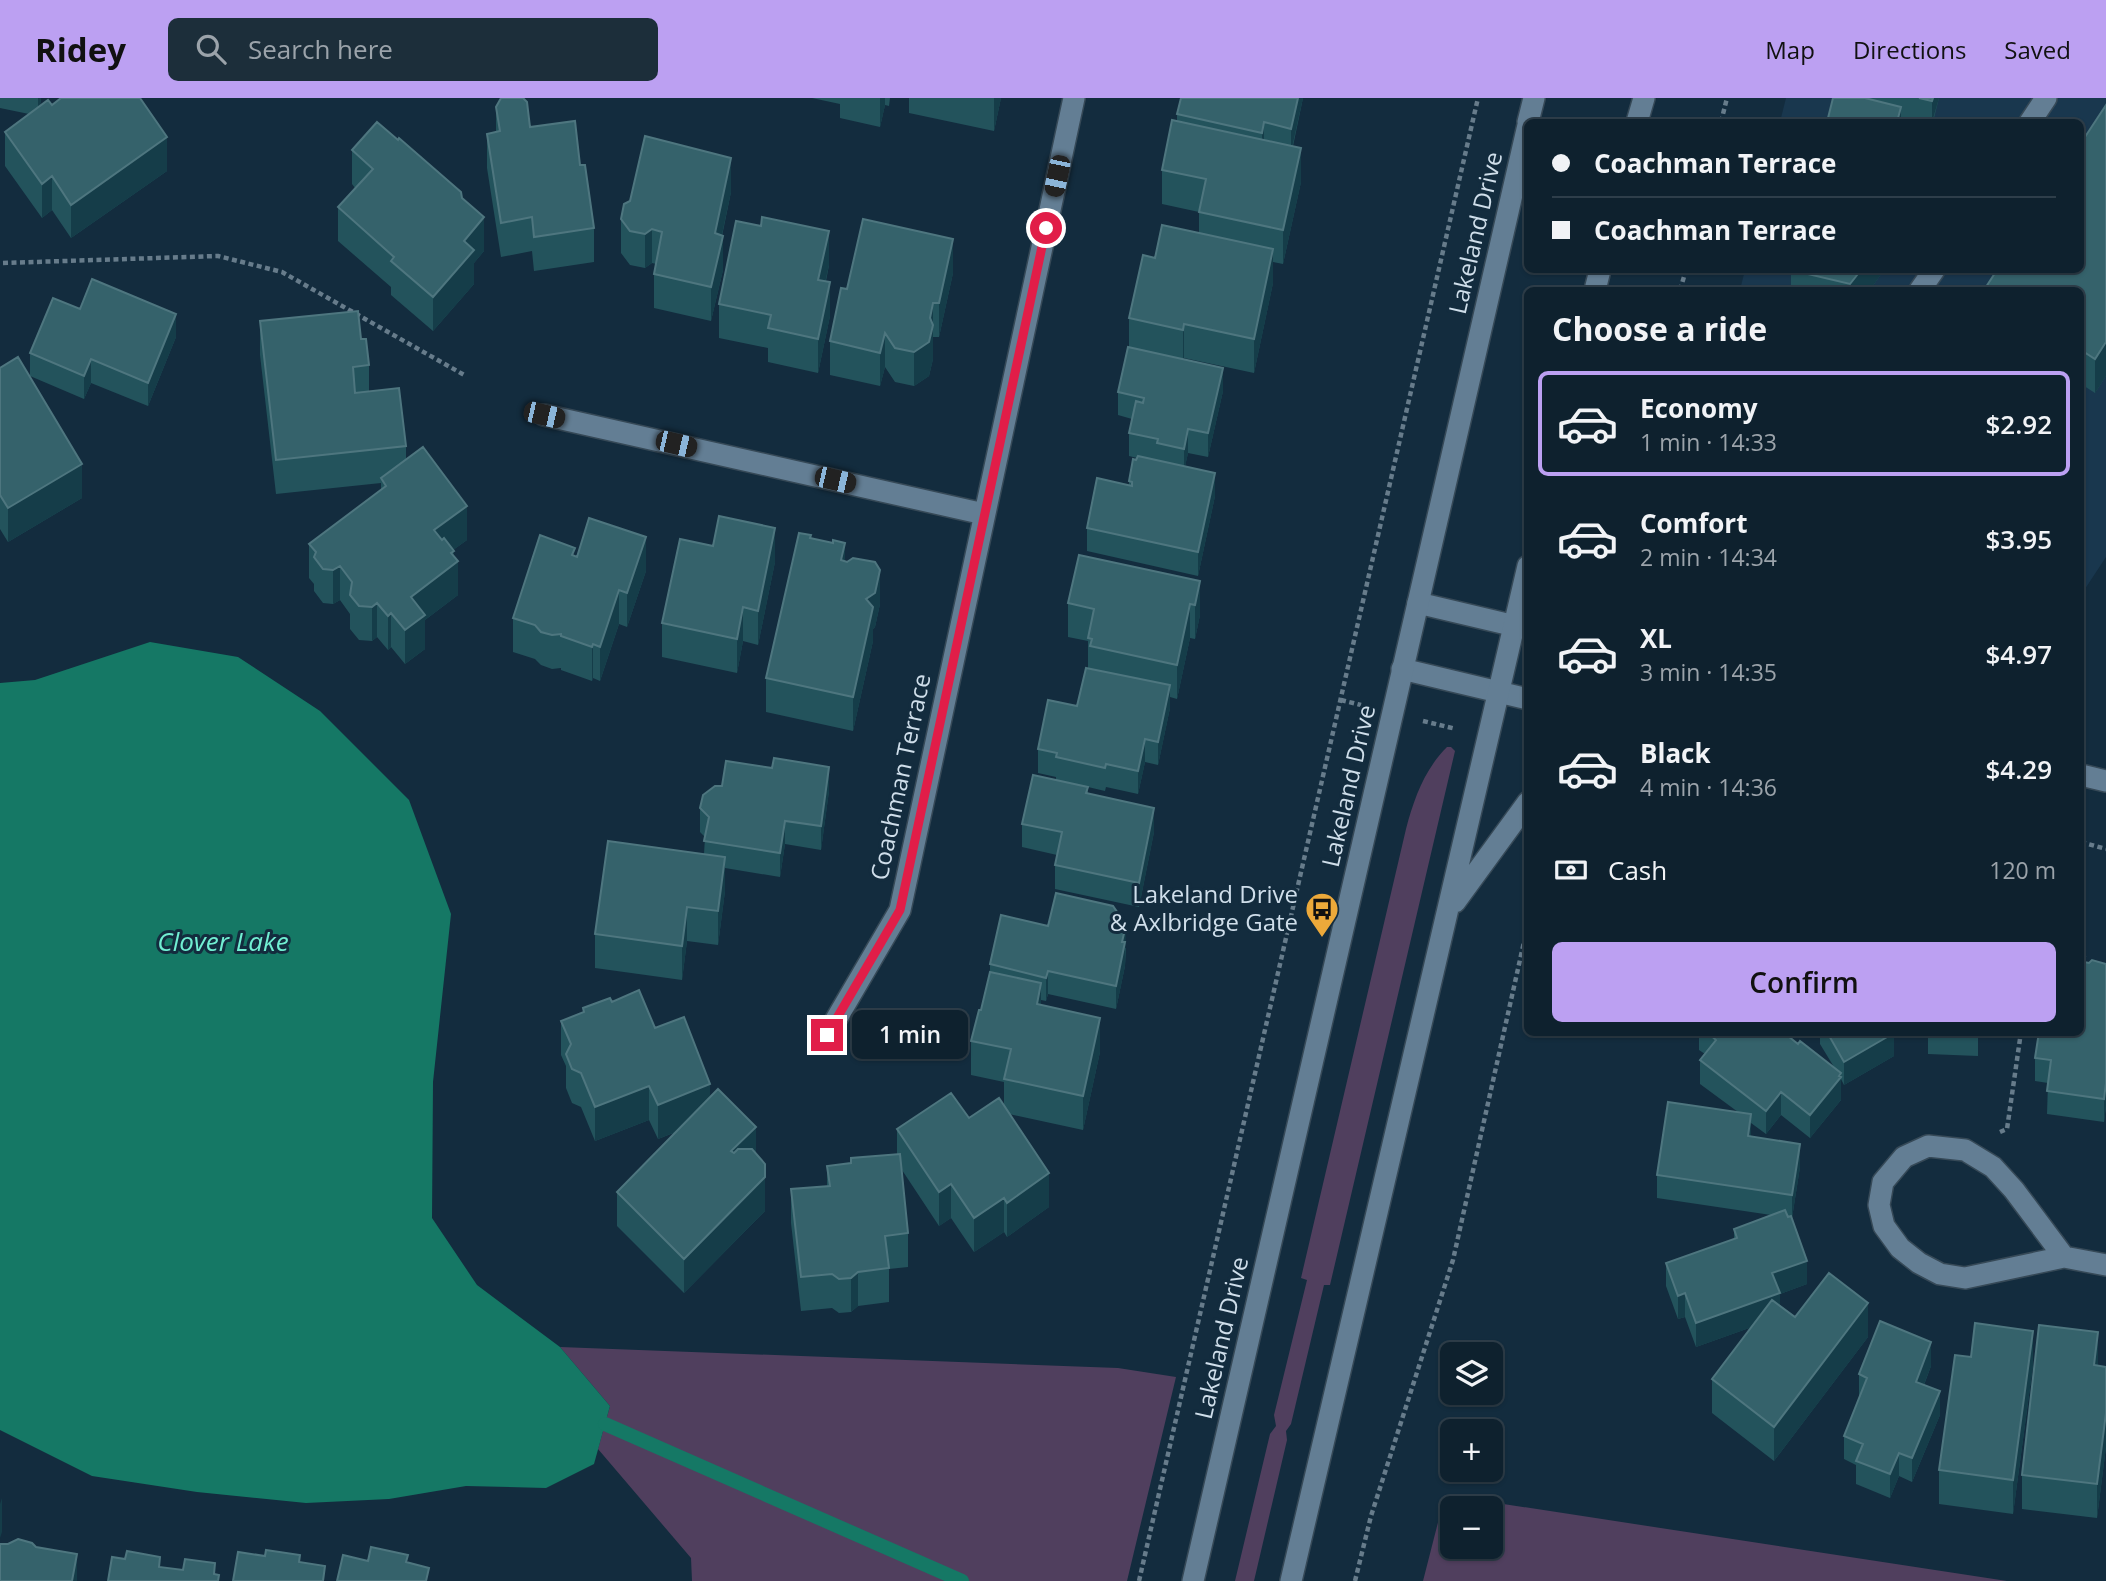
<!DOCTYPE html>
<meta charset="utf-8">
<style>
body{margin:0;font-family:"Open Sans",sans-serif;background:#1c2e3a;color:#f1f3f6;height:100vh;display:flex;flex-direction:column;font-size:26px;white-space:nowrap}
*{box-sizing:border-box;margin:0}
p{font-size:23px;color:#9ba3aa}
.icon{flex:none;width:38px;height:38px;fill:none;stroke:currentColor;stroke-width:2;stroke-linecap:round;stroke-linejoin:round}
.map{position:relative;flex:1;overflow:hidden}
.sheet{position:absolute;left:1524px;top:189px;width:560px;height:749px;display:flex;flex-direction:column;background:#0e212e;border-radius:10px;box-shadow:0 2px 5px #0004,0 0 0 2px #2e3e4a}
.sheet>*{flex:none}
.guide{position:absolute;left:1524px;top:21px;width:560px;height:154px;border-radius:10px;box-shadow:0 2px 5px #0004,0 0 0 2px #2e3e4a;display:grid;align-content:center;height:154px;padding:0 28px;background:#0e212e}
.tools{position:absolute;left:1440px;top:1244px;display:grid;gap:14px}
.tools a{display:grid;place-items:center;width:63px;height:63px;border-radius:10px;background:#0e212e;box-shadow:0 2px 5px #0004,0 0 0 2px #2e3e4a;font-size:35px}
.end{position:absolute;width:32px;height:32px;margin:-16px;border:9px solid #e11d48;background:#fff;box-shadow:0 0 0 4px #fff}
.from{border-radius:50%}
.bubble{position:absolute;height:49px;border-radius:10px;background:#0e212e;box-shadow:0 2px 5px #0004,0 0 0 2px #2e3e4a;font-size:23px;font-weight:600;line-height:49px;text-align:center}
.car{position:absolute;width:21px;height:42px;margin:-21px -10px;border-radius:9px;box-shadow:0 0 5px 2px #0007;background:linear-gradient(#222 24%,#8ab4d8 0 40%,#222 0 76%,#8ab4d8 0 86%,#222 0)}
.guide b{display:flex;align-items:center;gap:24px;height:66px;font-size:26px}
.guide b+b{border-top:2px solid #2e3e4a}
.guide i{width:18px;height:18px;background:#f1f3f6}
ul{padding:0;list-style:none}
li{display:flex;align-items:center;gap:21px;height:105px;margin:0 14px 10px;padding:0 14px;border:4px solid transparent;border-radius:10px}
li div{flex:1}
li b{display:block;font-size:26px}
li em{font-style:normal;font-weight:600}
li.selected{border-color:#bca0f2}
li>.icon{width:63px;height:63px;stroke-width:1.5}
h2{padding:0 28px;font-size:32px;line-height:84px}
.pay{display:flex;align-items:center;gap:18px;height:77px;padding:0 28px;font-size:26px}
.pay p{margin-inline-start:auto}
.action{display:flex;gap:14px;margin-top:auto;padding:14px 28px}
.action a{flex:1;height:80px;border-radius:10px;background:#bca0f2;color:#111;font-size:28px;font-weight:600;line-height:80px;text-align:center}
header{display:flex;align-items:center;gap:42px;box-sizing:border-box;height:98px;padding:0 35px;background:#bca0f2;color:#111}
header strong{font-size:33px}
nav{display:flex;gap:38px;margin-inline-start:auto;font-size:24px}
.search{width:490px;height:63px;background:#1c2e3a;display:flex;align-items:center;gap:18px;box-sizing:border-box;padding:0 24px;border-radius:10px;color:#9ba3aa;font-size:26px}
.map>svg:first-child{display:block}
.built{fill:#19374e}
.green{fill:#503f5e;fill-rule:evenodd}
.water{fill:#157865}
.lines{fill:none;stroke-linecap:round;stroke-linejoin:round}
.stream{stroke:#157865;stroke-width:14}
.lane-casing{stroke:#364957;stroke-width:24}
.street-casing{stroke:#364957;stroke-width:24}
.secondary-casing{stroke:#364957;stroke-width:24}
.path{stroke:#677c8b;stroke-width:4.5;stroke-dasharray:5 3.5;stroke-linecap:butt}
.lane{stroke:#637e94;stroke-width:21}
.street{stroke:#637e94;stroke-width:21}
.secondary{stroke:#637e94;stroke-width:21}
.wall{fill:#23535c}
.shaded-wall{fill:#153d49}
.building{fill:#35626b;stroke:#4e767f;stroke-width:2}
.route{stroke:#e11d48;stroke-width:9}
.labels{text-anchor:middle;stroke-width:6;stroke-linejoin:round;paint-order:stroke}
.street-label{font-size:24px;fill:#cfdeea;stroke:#132c3e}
.poi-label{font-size:24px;fill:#cfdeea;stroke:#132c3e;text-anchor:end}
.water-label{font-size:26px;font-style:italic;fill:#71efd2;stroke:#132c3e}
</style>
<header>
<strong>Ridey</strong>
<div class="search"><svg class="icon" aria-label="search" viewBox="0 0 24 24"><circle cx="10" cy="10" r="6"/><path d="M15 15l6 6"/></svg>Search here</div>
<nav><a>Map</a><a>Directions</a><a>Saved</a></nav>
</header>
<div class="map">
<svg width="2106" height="1483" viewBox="0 0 2106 1483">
<rect width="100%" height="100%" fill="#132c3e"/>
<path class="built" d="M1786,0H2106V459L2081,497V192H1740L1745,172H2081V24H1780Z"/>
<path class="green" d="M1447,649H1451L1455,653L1330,1187H1324L1291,1326L1286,1333L1287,1342L1254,1483H1235L1270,1336L1276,1328L1274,1317L1307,1182L1301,1180L1406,731C1414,701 1424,672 1447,649Z
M560,1249L1118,1270L1176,1279L1127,1483H692L691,1460L598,1351L610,1308Z
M1445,1397L2007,1483H1423ZM1491,1410V1449H1452V1410Z"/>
<path class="water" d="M150,544L238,559L320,613L409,702L451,816L433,984L432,1120L477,1187L560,1249L610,1308L594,1366L546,1390L466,1388L389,1401L306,1405L197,1394L92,1378L0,1332V585L35,582Z"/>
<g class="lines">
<path class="stream" d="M605,1326L962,1483"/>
<defs>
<path id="lane" d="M2030,24L2046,0
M1920,192L1934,172"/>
<path id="street" d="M544,317L984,416
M1418,505L1528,531
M1402,571L1528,601
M2081,677L2106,683
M827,937L900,812L1074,0
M2064,1159L2014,1092L1993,1069L1965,1052L1928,1048L1904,1059L1883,1084L1879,1107L1884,1128L1900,1150L1919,1165L1940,1176L1965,1180L2064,1159L2106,1167"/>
<path id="secondary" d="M1528,24L1534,0
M1637,24L1644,0
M1595,192L1600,172
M1455,804L1528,704
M1193,1483L1528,27
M1291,1483L1528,468"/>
</defs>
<use href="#lane" class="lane-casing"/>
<use href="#street" class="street-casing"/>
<use href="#secondary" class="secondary-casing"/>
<path class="path" d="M1721,24L1727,0
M3,165L218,158L282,174L466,278
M1680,192L1686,172
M1341,602L1361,607
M1423,623L1456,631
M2081,744L2106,751
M2000,1034L2007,1031L2021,934
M1139,1483L1478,0
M1355,1483L1371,1418L1453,1162L1528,826"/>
<use href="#lane" class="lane"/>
<use href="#street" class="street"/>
<use href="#secondary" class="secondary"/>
</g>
<path class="wall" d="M0,0H41L40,8L52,7L167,73L71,140L52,112L42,120L5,68V34L29,16L0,10Z
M812,0H890L889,8L885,7L880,29L840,20V6Z
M909,0H1001L994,33L909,15Z
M1181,0H1303L1293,48L1301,84L1283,166L1273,164V185L1254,275L1184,260V261L1223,293L1208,359L1188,355L1185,368L1215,398L1198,478L1087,453V430L1129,388V383L1137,360L1129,358V335L1132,321L1118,317V294L1129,249V220L1155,160L1199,135V114L1162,106V72L1177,23V16Z
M1833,0H1939L1933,24H1923L1901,19V24Z
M2106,7V278L2095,295L2081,286V192H1986V189Z
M496,9L530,29L580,67L594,130V164L534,173L532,153L501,159L487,70V36L496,34Z
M352,52L462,100L484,153L474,165V186L433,233L391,197V189L338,143V109L355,90L352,86Z
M731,94L722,138L723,172L711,223L654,210V176L656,166L652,165L645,170L630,167L621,155V121Z
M829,167L826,183L830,218L818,275L768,264V250L719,240V206Z
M1791,172H1884L1870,192H1791Z
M953,175L939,239H933V261L929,278L914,288L895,284L885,269L880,288L830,277V243L847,191Z
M80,211L176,239L148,308L91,285L84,301L30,278V255Z
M260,223L361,241L369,267V293L406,348V362L467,442L453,452L458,497L425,522V551L405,566L391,549L388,552L377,539L372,543L359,542L350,531V516L340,502L333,506L323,505L314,493V486L309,480V446L381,392V385L276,396L260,257Z
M0,270L82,400L8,444L0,431Z
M811,440L845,463L880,506L875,529L873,531V543L853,633L766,614V580Z
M575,458L646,473L627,529L619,526L600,583L593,580L592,583L561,572V570L552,571L541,567L535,561L513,554V520Z
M775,464L758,547L743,543L737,575L662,559V525Z
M1200,483V517L1195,541L1190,540L1177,601L1170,599V610L1158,667L1145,664L1138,696L1106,689L1105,693L1088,689V696L1154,734L1139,809L1055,791V767L1057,757L1022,749V726L1056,682V679L1038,675V651L1077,608L1088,570V543L1068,539V505Z
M829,693L821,752L785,746L780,779L725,770V793L718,847L687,843L682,882L595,870V836L704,756L705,739L700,734V710Z
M1126,850L1125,868L1116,911L1048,896L1046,903L1041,902V907L1100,954L1083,1032L1009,1016L1049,1109L1007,1139L1004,1134L974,1154L951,1120L939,1128L902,1072L908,1135V1169L889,1171V1204L858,1208L851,1214L839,1215L832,1210L801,1213L791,1125V1091L827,1088V1068L851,1065L897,1056V1031L969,1020L1004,1008V984L971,977V943L981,912L990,876V866Z
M2085,864L2106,866V1008L2104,1024L2047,1016L2048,985L2035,983V960Z
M612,904L655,930L756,1056L765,1066V1113L684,1195L617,1128V1094L676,1034L658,1041L649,1022L595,1043L581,1009L572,1005L566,990V968L561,957V923L583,914V910Z
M1699,934H1783L1798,946L1834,969L1820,946V940L1817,934H1894V958L1844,987L1841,981V1002L1810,1040L1781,1017L1766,1036L1751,1025V1038L1800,1069L1792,1120L1807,1186L1780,1196V1207L1795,1219L1868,1239L1774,1363L1712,1315V1281L1752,1229L1696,1249L1685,1219L1678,1221L1666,1188V1165L1734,1141V1131L1771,1117L1657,1100V1077L1738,1014L1700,986V962L1705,956L1699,952Z
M1928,934H1978V958L1928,956Z
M2033,1267L2013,1416L1939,1406V1372Z
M1931,1268L1924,1287L1940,1317L1912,1384L1899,1378L1890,1400L1856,1386V1367L1844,1361V1338L1859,1300V1276Z
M2098,1268L2106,1269V1349L2097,1420L2022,1411V1377Z"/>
<path class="shaded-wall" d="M38,0H41L38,18Z
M880,0H885V7L880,29Z
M994,0H1001L994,33Z
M1298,0H1303L1291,54V31Z
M1933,0H1939L1932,24V3Z
M1901,9V24H1897Z
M1264,24V48L1262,58V35Z
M167,39V73L71,140V107Z
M1301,50V84L1283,166V132Z
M731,60V94L715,169V135Z
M52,78V112L42,120V86Z
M484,119V153L474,165V186L433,233V199L464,143Z
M652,131V165L645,170V136Z
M829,133V167L818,216V182Z
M723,138V172L711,223V189Z
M953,141V175L939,239V205Z
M1273,151V185L1254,275V241Z
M1861,172H1884L1870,192H1850V186Z
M830,184V218L818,275V241Z
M933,205V261L929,278L914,288V254L930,220Z
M176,216V239L148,308V285Z
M1184,226V260L1183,266V232Z
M885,235V269L880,288V255Z
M2106,244V278L2095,295V261Z
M91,261V285L84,301V278Z
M1223,270V293L1208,359V335Z
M1188,331V355L1184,374V351Z
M82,366V400L8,444V410Z
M1215,375V398L1198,478V454Z
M467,408V442L434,466V432Z
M775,430V464L758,547V513Z
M646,439V473L627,529V495Z
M845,445V479L841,462Z
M454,453V466L458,463V497L425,522V551L405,566V532L411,499L451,455Z
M340,468V502L333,506V472Z
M880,472V506L875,529L873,531V543L853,633V599L866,501Z
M1200,483V517L1195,541V507Z
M619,492V526L600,583V549Z
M377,505V539L372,543V509Z
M1190,506V540L1177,601V567Z
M743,509V543L737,575V541Z
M391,515V549L388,552V518Z
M593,546V580L592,583V549Z
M1170,587V610L1158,667V644Z
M1145,641V664L1138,696V673Z
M829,669V693L821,752V728Z
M1154,710V734L1139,809V785Z
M785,723V746L780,779V755Z
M725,759V793L718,847V813Z
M687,809V843L682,882V848Z
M1126,827L1125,868L1116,911V888L1122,844Z
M1048,873V896L1046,903V880Z
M1041,885V919L1037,906Z
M1100,920V954L1083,1032V998Z
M1894,935V958L1844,987V964Z
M1841,975V1002L1810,1040V1017Z
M2106,985V1008L2104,1024V1001Z
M710,986V1020L658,1041V1007Z
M649,988V1022L595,1043V1009Z
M1781,994V1017L1766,1036V1013Z
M1751,1016V1040L1748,1038Z
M756,1029V1063L731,1087V1053Z
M1800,1046V1069L1792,1120V1097Z
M1049,1075V1109L1007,1139V1105Z
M765,1079V1113L684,1195V1161Z
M951,1086V1120L939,1128V1094Z
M1004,1100V1134L974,1154V1120Z
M1807,1163V1186L1780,1196V1219L1696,1249V1225L1772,1175Z
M858,1174V1208L851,1214V1180Z
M1685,1195V1219L1678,1221V1198Z
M1868,1205V1239L1774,1363V1329Z
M2033,1233V1267L2013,1416V1382Z
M2098,1234V1268L2094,1267Z
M1931,1244V1268L1916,1307V1284Z
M1940,1293V1317L1912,1384V1360Z
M2106,1315V1349L2097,1420V1386Z
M1899,1355V1378L1890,1400V1376Z
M2,1400V1434L0,1440V1406Z
M77,1456V1483H72Z"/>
<path class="building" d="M61,0H140L167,39L71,107L52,78L42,86L5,34L48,2L52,7Z
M501,0H523L527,4L530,29L575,23L580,67H585L594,130L534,139L532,119L501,125L487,36L500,33L496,9Z
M1181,0H1298L1291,31L1264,24L1262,35L1177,16Z
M1833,0H1865L1901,9L1897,24H1827Z
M1919,0H1933L1932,3Z
M2106,7V244L2095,261L2081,252V192H1991L1986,189L1997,172H2081V45Z
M1172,22L1301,50L1283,132L1199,114L1206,81L1162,72Z
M377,24L398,42L399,40L461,94L462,100L484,119L464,143L474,152L433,199L391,163L394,159L338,109L373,71L352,52Z
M645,38L731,60L715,135L723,138L711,189L654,176L662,134L652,131L645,136L630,133L621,121L624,106L630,103Z
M762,119L829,133L818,182L830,184L818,241L768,230L771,217L719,206L736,123L761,128Z
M863,121L953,141L939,205H933L930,220L933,227L929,244L914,254L895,250L885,235L880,255L830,243L841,190L847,191Z
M1162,127L1273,151L1254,241L1184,226L1183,232L1129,220L1143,157L1155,160Z
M1791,172H1861L1850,186Z
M92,181L176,216L148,285L91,261L84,278L30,255L53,200L80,211Z
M358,213L361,241H366L369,267L353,269L355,295L399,290L406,348L276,362L260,223Z
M1128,249L1223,270L1208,335L1188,331L1184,351L1157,345L1158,341L1129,335L1136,303L1143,305L1144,300L1118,294Z
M18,259L82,366L8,410L0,397V270Z
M423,349L467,408L434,432L442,442L444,440L454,453L451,455L458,463L411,499L425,517L405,532L391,515L388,518L377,505L372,509L359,508L350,497L352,484L340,468L333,472L323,471L314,459L316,454L309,446L386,388L381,380Z
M1138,358L1215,375L1198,454L1087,430L1097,380L1132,388V384L1129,383L1133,361L1136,362Z
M719,418L775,430L758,513L743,509L737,541L662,525L680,441L713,448Z
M589,420L646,439L627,495L619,492L600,549L593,546L592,549L561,538V536L552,537L541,534L535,527L513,520L540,437L575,450L572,457L577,459Z
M799,435L811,437L810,440L833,445V442L845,445L841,462L847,464L853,460L875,464L880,472L875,495L866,501L873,509L853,599L766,580Z
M1079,457L1200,483L1195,507L1190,506L1177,567L1090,548L1092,541L1088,540L1094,511L1068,505Z
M1086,570L1170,587L1158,644L1145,641L1138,673L1106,666L1105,670L1056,659L1057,655L1038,651L1048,602L1077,608Z
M774,660L829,669L821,728L785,723L780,755L704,743L709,719L700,710L703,697L715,688H722L726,663L772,670Z
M1033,677L1088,689L1086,695L1154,710L1139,785L1055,767L1062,734L1022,726Z
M608,743L725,759L718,813L687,809L682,848L595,836Z
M1056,795L1113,808L1126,827L1122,844H1125L1116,888L1048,873L1046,880L990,866L1001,817L1048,828Z
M2081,859H2085L2084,864L2089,865L2092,862L2106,866V985L2104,1001L2047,993L2051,962L2035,960L2039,934H2081Z
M990,874L1041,885L1037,906L1100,920L1083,998L1004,981L1011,951L971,943L979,912H981Z
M639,892L655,930L684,919L710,986L658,1007L649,988L595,1009L581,975L572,971L566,956L571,946L561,923L584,914L583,910L610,900L612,904Z
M1707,934H1783L1798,946L1800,943L1841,975L1839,978L1841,979L1810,1017L1781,994L1766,1013L1700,962L1716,942Z
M1827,934H1894V935L1844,964Z
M718,991L756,1029L731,1053L734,1055L738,1051H752L765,1066V1079L684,1161L617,1094Z
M951,995L969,1020L999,1000L1049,1075L1007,1105L1004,1100L974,1120L951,1086L939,1094L897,1031Z
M1668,1004L1751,1016L1748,1038L1800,1046L1792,1097L1657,1077Z
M900,1056L908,1135L885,1138L889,1170L858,1174L851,1180L839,1181L832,1176L801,1179L791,1091L830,1088L827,1068L851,1065V1060Z
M1785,1112L1788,1119L1791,1118L1807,1163L1772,1175L1780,1195L1696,1225L1685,1195L1678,1198L1666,1165L1737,1140L1734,1131Z
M1829,1175L1868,1205L1774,1329L1712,1281L1772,1202L1795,1219Z
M1880,1223L1931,1244L1916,1284L1940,1293L1912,1360L1899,1355L1890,1376L1856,1363L1863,1346L1844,1338L1867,1280L1859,1276Z
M1975,1225L2033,1233L2013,1382L1939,1372L1955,1257L1971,1259Z
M2039,1227L2098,1234L2094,1267L2106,1269V1315L2097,1386L2022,1377Z
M18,1441L32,1445L36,1449L77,1456L72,1483H0V1446H8Z
M371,1449L408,1457L406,1464L429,1470L426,1483H337L343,1457L368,1463Z
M266,1452L300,1457L299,1464L325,1468L323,1483H233L238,1454L265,1458Z
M127,1453L160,1459L159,1469L183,1472L185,1461L215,1465L214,1476L219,1477L218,1483H108L112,1459L125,1461Z"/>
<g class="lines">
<path class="route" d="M827,937L900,812L1046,130"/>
</g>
<defs>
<symbol id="bus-pin" viewBox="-11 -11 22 30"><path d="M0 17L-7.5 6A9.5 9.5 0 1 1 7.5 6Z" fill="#eca93a" stroke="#132c3e"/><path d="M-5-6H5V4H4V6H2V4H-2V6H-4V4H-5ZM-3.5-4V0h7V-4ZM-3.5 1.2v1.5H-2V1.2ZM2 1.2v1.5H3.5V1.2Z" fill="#111"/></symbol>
</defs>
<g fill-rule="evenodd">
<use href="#bus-pin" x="1303" y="792" width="38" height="52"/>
</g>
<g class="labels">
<g class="street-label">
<text transform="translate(1476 135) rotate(-77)" y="8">Lakeland Drive</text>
<text transform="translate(901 679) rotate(-78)" y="8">Coachman Terrace</text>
<text transform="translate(1349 688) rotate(-77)" y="8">Lakeland Drive</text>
<text transform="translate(1222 1240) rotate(-77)" y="8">Lakeland Drive</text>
</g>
<g class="poi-label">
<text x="1298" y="805">Lakeland Drive<tspan x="1298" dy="28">&amp; Axlbridge Gate</tspan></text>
</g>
<g class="water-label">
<text x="223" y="853">Clover Lake</text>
</g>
</g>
</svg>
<div class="tools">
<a><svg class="icon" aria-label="layers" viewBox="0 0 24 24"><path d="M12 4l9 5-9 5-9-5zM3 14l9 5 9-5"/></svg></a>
<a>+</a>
<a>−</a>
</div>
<i class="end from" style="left:1046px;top:130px"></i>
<i class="end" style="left:827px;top:937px"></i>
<div class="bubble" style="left:852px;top:912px;width:116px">1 min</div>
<i class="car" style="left:1057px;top:78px;rotate:192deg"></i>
<i class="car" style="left:544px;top:317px;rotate:103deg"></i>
<i class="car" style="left:676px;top:346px;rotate:103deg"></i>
<i class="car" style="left:835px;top:382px;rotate:103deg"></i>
<div class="guide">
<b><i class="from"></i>Coachman Terrace</b>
<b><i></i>Coachman Terrace</b>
</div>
<section class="sheet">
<h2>Choose a ride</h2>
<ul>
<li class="selected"><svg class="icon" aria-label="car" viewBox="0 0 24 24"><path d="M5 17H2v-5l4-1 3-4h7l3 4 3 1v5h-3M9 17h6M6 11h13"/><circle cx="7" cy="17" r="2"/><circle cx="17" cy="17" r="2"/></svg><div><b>Economy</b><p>1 min · 14:33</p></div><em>$2.92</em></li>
<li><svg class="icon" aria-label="car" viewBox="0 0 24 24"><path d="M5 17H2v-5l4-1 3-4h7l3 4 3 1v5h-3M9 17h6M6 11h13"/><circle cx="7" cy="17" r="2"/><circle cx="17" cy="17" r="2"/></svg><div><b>Comfort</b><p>2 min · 14:34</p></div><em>$3.95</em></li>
<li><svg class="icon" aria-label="car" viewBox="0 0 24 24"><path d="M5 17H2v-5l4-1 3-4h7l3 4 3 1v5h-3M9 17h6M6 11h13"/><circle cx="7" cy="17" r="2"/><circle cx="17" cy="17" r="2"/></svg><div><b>XL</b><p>3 min · 14:35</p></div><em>$4.97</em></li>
<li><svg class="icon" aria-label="car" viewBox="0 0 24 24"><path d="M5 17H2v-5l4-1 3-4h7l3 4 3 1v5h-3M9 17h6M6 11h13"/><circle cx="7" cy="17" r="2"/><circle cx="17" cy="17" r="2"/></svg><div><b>Black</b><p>4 min · 14:36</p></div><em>$4.29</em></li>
</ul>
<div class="pay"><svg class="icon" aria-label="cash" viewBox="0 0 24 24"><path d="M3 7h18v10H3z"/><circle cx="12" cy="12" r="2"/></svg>Cash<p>120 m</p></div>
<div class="action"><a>Confirm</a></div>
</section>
</div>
